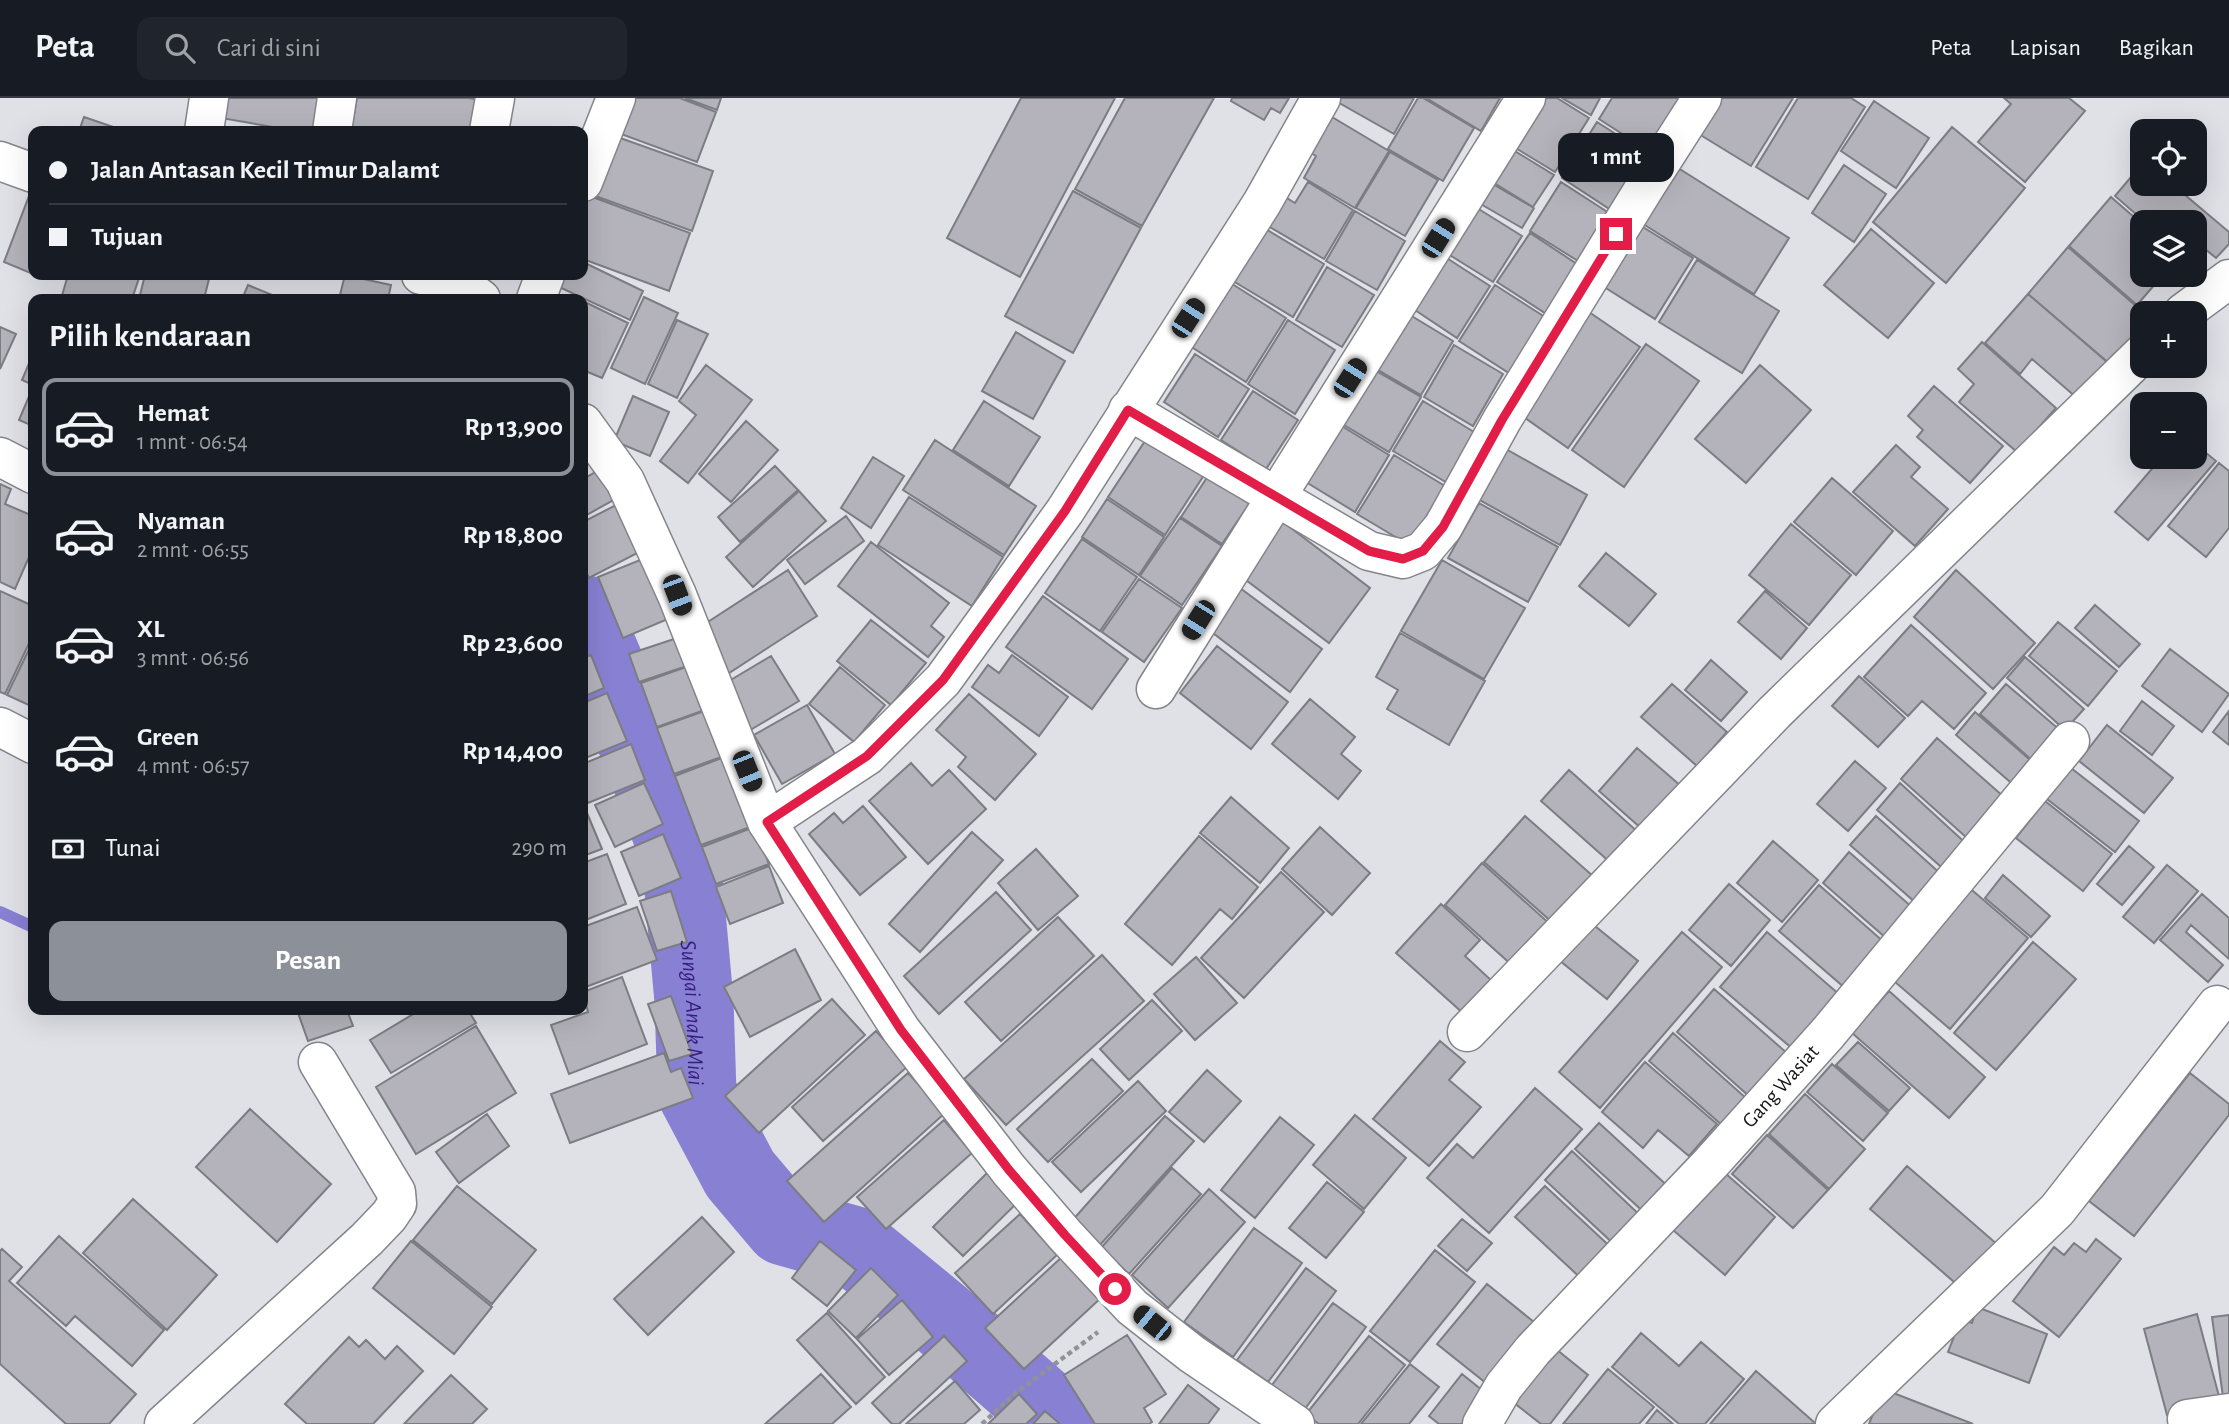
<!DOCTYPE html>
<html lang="id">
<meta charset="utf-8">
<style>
body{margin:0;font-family:"Alegreya Sans",sans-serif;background:#20242c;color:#f1f3f6;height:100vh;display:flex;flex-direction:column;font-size:26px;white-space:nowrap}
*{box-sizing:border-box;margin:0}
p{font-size:23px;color:#9ea1a6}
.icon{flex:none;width:38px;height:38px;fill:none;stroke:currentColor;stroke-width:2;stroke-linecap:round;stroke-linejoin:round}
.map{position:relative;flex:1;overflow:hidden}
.side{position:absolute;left:28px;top:196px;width:560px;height:721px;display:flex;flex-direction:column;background:#171b24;border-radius:14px;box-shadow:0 7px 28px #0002}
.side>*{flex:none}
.banner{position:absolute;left:28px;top:28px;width:560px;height:154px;border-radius:14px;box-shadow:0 7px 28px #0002;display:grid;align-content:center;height:154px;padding:0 21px;background:#171b24}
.tools{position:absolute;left:2130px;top:21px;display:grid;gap:14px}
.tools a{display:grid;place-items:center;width:77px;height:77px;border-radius:14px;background:#171b24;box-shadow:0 7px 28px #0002;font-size:35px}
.end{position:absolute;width:32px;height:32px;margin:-16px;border:9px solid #e11d48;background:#fff;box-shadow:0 0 0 4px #fff}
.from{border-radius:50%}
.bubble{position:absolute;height:49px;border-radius:14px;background:#171b24;box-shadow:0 7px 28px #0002;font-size:23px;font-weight:600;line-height:49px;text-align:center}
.car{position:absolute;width:21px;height:42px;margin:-21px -10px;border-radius:9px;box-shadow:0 0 5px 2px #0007;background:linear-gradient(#222 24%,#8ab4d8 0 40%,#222 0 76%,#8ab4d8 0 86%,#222 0)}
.banner b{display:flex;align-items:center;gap:24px;height:66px;font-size:26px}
.banner b+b{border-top:2px solid #363941}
.banner i{width:18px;height:18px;background:#f1f3f6}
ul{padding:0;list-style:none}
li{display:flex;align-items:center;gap:21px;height:98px;margin:0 14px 10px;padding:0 7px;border:4px solid transparent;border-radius:14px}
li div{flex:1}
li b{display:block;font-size:26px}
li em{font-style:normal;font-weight:600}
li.active{border-color:#8c9099}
li>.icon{width:63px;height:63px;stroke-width:1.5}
h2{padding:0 21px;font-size:32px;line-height:84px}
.pay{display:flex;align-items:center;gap:18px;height:77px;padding:0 21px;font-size:26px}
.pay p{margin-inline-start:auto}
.primary-button{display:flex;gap:14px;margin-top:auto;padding:14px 21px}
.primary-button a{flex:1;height:80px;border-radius:14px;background:#8c9099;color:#fff;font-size:28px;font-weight:600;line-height:80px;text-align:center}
header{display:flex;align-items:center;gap:42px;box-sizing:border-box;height:98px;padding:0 35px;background:#171b24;border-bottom:2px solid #363941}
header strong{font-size:33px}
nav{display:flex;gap:38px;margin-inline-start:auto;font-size:24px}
.search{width:490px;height:63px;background:#20242c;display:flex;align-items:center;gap:18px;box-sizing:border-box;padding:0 24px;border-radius:14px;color:#9ea1a6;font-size:26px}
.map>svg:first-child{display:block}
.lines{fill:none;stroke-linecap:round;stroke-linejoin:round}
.stream{stroke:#8880d2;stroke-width:12}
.river{stroke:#8880d2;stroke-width:79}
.building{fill:#b4b3bb;stroke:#7c7c83;stroke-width:2}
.minor-casing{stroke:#84848b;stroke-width:41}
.path{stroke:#919196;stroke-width:4.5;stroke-dasharray:5 3.5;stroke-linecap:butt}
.minor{stroke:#fff;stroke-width:38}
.route{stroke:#e11d48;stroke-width:9}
.labels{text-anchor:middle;stroke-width:7;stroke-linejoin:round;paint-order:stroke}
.street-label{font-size:21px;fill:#151517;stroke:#ededf5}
.water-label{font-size:23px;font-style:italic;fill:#361d7d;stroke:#ededf5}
</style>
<header>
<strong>Peta</strong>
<div class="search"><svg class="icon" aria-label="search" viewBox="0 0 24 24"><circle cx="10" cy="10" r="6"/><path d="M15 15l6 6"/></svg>Cari di sini</div>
<nav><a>Peta</a><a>Lapisan</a><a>Bagikan</a></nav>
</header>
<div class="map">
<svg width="2229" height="1326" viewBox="0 0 2229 1326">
<rect width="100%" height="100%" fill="#e0e0e7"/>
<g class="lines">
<path class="stream" d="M0,814L33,829"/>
<path class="river" id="s1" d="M583,516L642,656L681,760L694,903L697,995L740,1076L784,1128L852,1147L941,1220L1063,1326"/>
</g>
<path class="building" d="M225,0H321L315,33H296L221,20Z
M357,0H468L482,2L477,33H351Z
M635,0H680L716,14L697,64L621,36Z
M685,0H721L717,12Z
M1021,0H1115L1020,179L947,140Z
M1125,0H1214L1142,128L1075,91Z
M1232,0H1289L1280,15L1271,10L1264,22L1231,3Z
M1336,0H1414L1394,36L1334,2Z
M1418,0H1423L1474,30L1443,83L1388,51Z
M1426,0H1500L1481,33Z
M1537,0H1557L1589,20L1555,74L1509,46Z
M1562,0H1600L1591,17Z
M1612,0H1679L1681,2L1649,53L1599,21Z
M1715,0H1793L1751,68L1694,33Z
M1798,0H1851L1865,9L1808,101L1756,69Z
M2004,0H2069L2085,13L2025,84L1978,44L2011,6Z
M1874,3L1929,40L1896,90L1841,53Z
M1327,16L1389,53L1355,110L1304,80L1316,58L1306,52Z
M84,19L122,32L121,33H79Z
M1597,24L1647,56L1611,112L1562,80Z
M1952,29L2025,90L1946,185L1873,124Z
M609,36L713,73L692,133L587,95Z
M1505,47L1554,77L1533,109L1486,80Z
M1390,54L1438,82L1405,138L1356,110Z
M2142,66V86H2172L2229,134V146L2216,160L2194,142V124H2145L2115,98Z
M1844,67L1886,96L1854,144L1812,115Z
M1675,68L1789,140L1754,196L1640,124Z
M1484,81L1534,110L1522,130L1472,101Z
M1308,84L1353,112L1324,161L1263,125L1280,96L1295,105Z
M1561,84L1609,115L1578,163L1530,133Z
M1073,93L1141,130L1073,255L1005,218Z
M587,97L690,135L669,193L583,161V110Z
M29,98L33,99V176L4,164Z
M2111,99L2142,126V177H2163L2137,207L2069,148Z
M1477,110L1522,138L1493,184L1448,156Z
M1355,113L1405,143L1377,192L1326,163Z
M1638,126L1693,160L1655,221L1601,187Z
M1259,127L1324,166L1293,219L1228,180Z
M1871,131L1934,185L1888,240L1824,187Z
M1530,135L1580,168L1548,217L1497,184Z
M2068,149L2144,215H2142V228L2110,266L2028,196Z
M1442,157L1490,188L1457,240L1409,208Z
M1697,162L1779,213L1742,275L1659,224Z
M583,164L643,193L630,222L557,188L563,177H583Z
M1327,169L1374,197L1342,249L1296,222Z
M68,177H140L132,201H61Z
M145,177H210L204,201H139Z
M345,177L391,187L388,201H339Z
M1229,184L1286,220L1246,284L1190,248Z
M248,187L282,201H242Z
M1495,187L1548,221L1512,277L1459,243Z
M2028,196L2107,264L2077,300L2032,261L2020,276L1985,245Z
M644,199L678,215L645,286L611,270Z
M583,203L628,225L602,280L583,272V251L586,245L583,243Z
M1405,214L1453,243L1421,297L1373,269Z
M1589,214L1640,249L1568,350L1518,315Z
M677,222L708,236L677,300L648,286Z
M1288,222L1335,252L1295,316L1248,286Z
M0,229L16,236L0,271Z
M1016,234L1065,263L1033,321L982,293Z
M1982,244L2056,310L2017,354L1959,304L1974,286L1958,271Z
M1646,246L1699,283L1624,389L1572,352Z
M1454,247L1503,276L1473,328L1424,299Z
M33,256V287L22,282Z
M1195,256L1249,291L1218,339L1164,304Z
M706,267L752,302L688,385L660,363L696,317L679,303Z
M1760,267L1811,312L1746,385L1695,341Z
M1371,270L1421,299L1389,354L1339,324Z
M1934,288L2003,348L1970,385L1917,339L1923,332L1908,318Z
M33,289V328L19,322Z
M1253,293L1298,322L1266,371L1221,342Z
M633,298L669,314L650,358L614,343Z
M984,303L1040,339L1009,388L953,352Z
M1423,303L1479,337L1449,386L1393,353Z
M746,323L778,352L731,404L699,376Z
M1335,324L1389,357L1355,414L1301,381Z
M1151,334L1208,371L1165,437L1108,399Z
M935,342L1036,408L1004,457L903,392Z
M2194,345L2216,363L2148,442L2115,414L2162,359H2194Z
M1896,347L1920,369L1911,379L1948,411L1915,448L1853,394Z
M1506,351L1587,397L1560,447L1478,401Z
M1394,357L1445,388L1409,447L1357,416Z
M873,359L904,378L871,430L841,410Z
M2219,365L2229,373V430L2206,459L2168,428Z
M1216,366L1258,393L1222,446L1181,419Z
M775,368L798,392L740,444L718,419Z
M601,371L617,400L583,419V381Z
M1832,380L1893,433L1856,477L1794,424Z
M0,386L11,391L5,406L33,418V450L15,491L0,484Z
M799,393L826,423L753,489L726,459Z
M909,399L1003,459L972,508L878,447Z
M1107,401L1164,439L1139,477L1082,439Z
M1479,405L1558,449L1528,504L1448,460Z
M618,406L643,452L589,480L583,468V424Z
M846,418L864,443L805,486L787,462Z
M1180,420L1222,448L1182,507L1140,478Z
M1283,424L1370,490L1329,545L1242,479Z
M1791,426L1851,477L1809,527L1749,477Z
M1082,441L1137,479L1100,533L1045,495Z
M871,444L949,505L931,528L944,539L928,559L838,488Z
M1606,455L1656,496L1629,528L1579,488Z
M650,458L675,518L623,540L598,479Z
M1442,462L1525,510L1484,581L1401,533Z
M788,472L817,518L726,577L697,531Z
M1956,472L2035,545L1993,591L1914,519Z
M1139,481L1182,510L1144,564L1102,534Z
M1240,490L1322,551L1290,594L1209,532Z
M0,493L33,508V537L5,596L0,594Z
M1765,493L1807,530L1781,561L1738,524Z
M1043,498L1128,561L1092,611L1006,549Z
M2095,507L2140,546L2119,569L2075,530Z
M871,522L926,565L891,607L837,563Z
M2058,524L2117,573L2088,608L2029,558Z
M1911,527L1986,595L1954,631L1922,603L1908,618L1864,579Z
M1400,535L1485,583L1449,647L1387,611L1398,592L1376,579Z
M677,540L687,568L639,584L629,556Z
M33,543V609L7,597Z
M1217,548L1288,604L1251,651L1180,595Z
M2170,551L2229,596L2202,634L2142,588Z
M591,557L604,590L583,599V560Z
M1012,557L1068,599L1039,638L972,589L988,567L999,575Z
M771,558L799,603L747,634L719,589Z
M2025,559L2084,611L2065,632L2007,580Z
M1711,562L1747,594L1721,623L1685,592Z
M686,569L702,613L657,629L641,585Z
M840,569L885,607L854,644L809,606Z
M1859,578L1905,620L1878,649L1832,608Z
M1672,586L1727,634L1697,668L1641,619Z
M2006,586L2061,633L2034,664L1980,616Z
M607,595L627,643L583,661V605Z
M969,596L1036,656L995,702L958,669L966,659L936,632Z
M1310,601L1355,639L1341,656L1361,673L1338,701L1272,646Z
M2142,603L2174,628L2152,657L2120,633Z
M807,607L835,656L782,686L754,637Z
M707,612L724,658L674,676L657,630Z
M2229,613V647L2213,634Z
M1975,614L2036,667L2016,689L1956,637Z
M2107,627L2173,680L2144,715L2079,663Z
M1937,640L2012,706L1976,748L1901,681Z
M631,646L645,682L588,705L583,694V666Z
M1637,650L1681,688L1642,731L1599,693Z
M727,658L753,728L701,747L675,678Z
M1855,663L1886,690L1848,733L1817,706Z
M911,665L932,688L949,672L986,711L928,766L869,703Z
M2071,670L2139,723L2115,754L2047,701Z
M1569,672L1639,735L1612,766L1541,703Z
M644,685L663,726L615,749L595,707Z
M1900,685L1971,750L1948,775L1877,712Z
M1231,699L1289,750L1260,785L1200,735Z
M2045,703L2112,756L2083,793L2016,740Z
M863,708L906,759L860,797L809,736L834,715L843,725Z
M587,715L602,751L583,758V717Z
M1525,718L1594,779L1553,825L1484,764Z
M1876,718L1941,776L1916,805L1850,747Z
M754,729L769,766L716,786L702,749Z
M1320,729L1370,775L1332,817L1282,771Z
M972,734L1003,762L920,854L889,826Z
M663,736L681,780L639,798L621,754Z
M1199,738L1258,789L1232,821L1220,811L1172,867L1125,826Z
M1773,743L1818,782L1782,824L1737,785Z
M2129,748L2154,769L2122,807L2097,786Z
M1036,751L1078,798L1038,832L998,785Z
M1849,754L1913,810L1886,840L1823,785Z
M607,756L626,806L583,823V765Z
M1482,765L1551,827L1514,869L1445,807Z
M2167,767L2198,793L2154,845L2123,819Z
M769,768L783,805L730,826L716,789Z
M1281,774L1324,814L1244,900L1201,860Z
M2003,777L2050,818L2031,839L1985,800Z
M1729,786L1770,822L1731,868L1689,832Z
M1819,787L1885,845L1845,890L1779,833Z
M1966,787L2028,840L1950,931L1888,878Z
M671,793L687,844L657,853L640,803Z
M996,794L1031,832L939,916L904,878Z
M2202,796L2229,820V861L2191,827L2186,834L2223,867L2208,884L2160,842Z
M1441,806L1480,842L1465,858L1493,884L1464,916L1396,855Z
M637,809L657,862L583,890V829Z
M1058,819L1094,858L1001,943L965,904Z
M1590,824L1638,863L1607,901L1559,862Z
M1682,834L1722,869L1600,1010L1559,974Z
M1767,834L1840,897L1794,952L1720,889Z
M2033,844L2076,881L1996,972L1954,935Z
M795,851L821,902L750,939L724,889Z
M1102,857L1144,903L1006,1027L964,981Z
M1196,859L1237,905L1195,942L1154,896Z
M622,879L647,946L569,976L551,927L588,914L583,894Z
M1714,891L1788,956L1750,999L1677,934Z
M1889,893L1985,979L1949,1020L1852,935Z
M671,898L692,956L669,963L648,906Z
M832,901L865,937L759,1035L725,998Z
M1152,902L1182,933L1129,982L1100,951Z
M297,912H347L353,928L308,943Z
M420,912H468L476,925L391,975L370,942Z
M476,928L516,995L416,1056L376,989Z
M876,933L908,968L823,1043L792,1009Z
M1673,935L1747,1001L1723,1028L1649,963Z
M1440,943L1465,964L1449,982L1481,1009L1429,1068L1373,1021Z
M1858,944L1910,990L1889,1013L1836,967Z
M664,955L671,974L681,970L693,1000L570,1045L551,996Z
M1092,961L1123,993L1048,1064L1017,1031Z
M1645,964L1717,1026L1689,1058L1658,1032L1643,1050L1602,1014Z
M1832,966L1888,1015L1863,1043L1807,994Z
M1207,972L1241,1003L1204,1044L1169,1014Z
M908,975L945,1015L824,1124L787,1083Z
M2190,975L2229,1006V1017L2134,1138L2089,1103Z
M1138,983L1166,1013L1081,1094L1052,1064Z
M1535,990L1582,1031L1489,1135L1427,1080L1457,1046L1473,1060Z
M1805,996L1865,1051L1829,1091L1769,1036Z
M250,1011L331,1086L277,1144L196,1069Z
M487,1016L509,1048L459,1085L436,1054Z
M1355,1017L1406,1060L1364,1111L1313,1067Z
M1165,1018L1194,1043L1099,1148L1071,1124Z
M1280,1019L1314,1047L1255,1120L1221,1092Z
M944,1022L972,1055L886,1131L857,1099Z
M1599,1025L1672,1092L1648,1118L1575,1051Z
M1767,1037L1828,1092L1793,1130L1732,1076Z
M1572,1053L1644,1121L1617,1149L1545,1082Z
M1717,1068L1775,1119L1725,1177L1666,1126Z
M1907,1068L1998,1147L1961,1190L1870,1111Z
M1172,1070L1201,1096L1129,1176L1101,1150Z
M991,1071L1021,1101L963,1158L933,1129Z
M1327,1084L1364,1114L1326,1160L1289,1130Z
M457,1088L536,1152L492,1206L413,1142Z
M1545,1088L1616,1154L1586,1185L1515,1119Z
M1209,1091L1245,1124L1168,1210L1132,1177Z
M133,1101L217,1177L167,1232L83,1155Z
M1020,1116L1057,1157L993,1216L955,1175Z
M702,1119L734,1154L648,1237L614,1201Z
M1462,1121L1492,1145L1467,1173L1438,1148Z
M1254,1130L1302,1165L1233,1259L1184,1224Z
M59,1138L164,1232L132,1268L75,1218L66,1228L17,1185Z
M2096,1141L2121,1161L2059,1239L2013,1203L2054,1149L2064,1157L2074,1145L2086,1154Z
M411,1143L492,1209L454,1256L373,1190Z
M820,1143L856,1172L827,1208L792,1180Z
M2,1151L22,1169L9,1183L136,1296L109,1326H66L0,1266V1153Z
M1435,1152L1475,1184L1410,1264L1370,1233Z
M1063,1158L1102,1199L1024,1271L985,1230Z
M871,1170L898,1197L856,1240L828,1213Z
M1306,1170L1336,1193L1268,1284L1237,1262Z
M1487,1186L1540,1229L1491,1289L1437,1246Z
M902,1202L933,1239L889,1277L857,1241Z
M1333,1205L1366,1229L1304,1312L1272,1287Z
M1977,1209L2047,1236L2029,1285L1948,1254L1961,1221L1972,1225Z
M827,1215L885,1279L856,1306L797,1242Z
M2197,1216L2220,1302L2167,1317L2144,1231Z
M2229,1217V1305L2224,1306L2212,1219Z
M1641,1235L1679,1268L1701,1244L1744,1281L1705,1326H1679L1612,1269Z
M1127,1237L1166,1296L1144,1310L1152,1324L1149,1326H1095L1064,1277Z
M944,1238L967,1263L899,1326H892L872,1305Z
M1369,1238L1405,1267L1358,1326H1319L1306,1316Z
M349,1239L359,1249L366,1242L385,1261L397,1248L423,1273L373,1326H307L285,1306Z
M1546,1243L1588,1277L1550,1326H1541L1504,1297Z
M1410,1266L1439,1289L1409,1326H1361Z
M1608,1271L1654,1309L1639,1326H1563Z
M1756,1273L1815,1325L1814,1326H1710Z
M821,1276L851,1309L832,1326H765Z
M1462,1276L1493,1301L1473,1326H1439L1429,1318Z
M451,1277L487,1311L472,1326H404Z
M955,1283L980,1312L964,1326H906Z
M1188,1287L1219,1311L1208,1326H1159Z
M1883,1291L1973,1326H1869Z
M1019,1296L1037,1316L1026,1326H988Z
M1657,1312L1673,1326H1646Z
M1045,1313L1060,1326H1033Z"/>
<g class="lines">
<defs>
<g id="minor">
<path d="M204,33L209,0"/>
<path d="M332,33L337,0"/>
<path d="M489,33L495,0"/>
<path d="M0,63L33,75"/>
<path d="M583,84L616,0"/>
<path d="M421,177L460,185L481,201"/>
<path d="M536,201L545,177"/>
<path d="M2183,215L2229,181"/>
<path d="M1128,312L1369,453L1403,461L1423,453L1443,429L1502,322L1645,89L1702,0"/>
<path d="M583,325L625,383L677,497L767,724L901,932L1009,1072L1065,1137L1132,1209L1192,1256L1295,1326"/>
<path d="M0,359L33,376"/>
<path d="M1156,591L1526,0"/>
<path d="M0,629L33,646"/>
<path d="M767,724L867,658L943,582L1065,413L1262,105L1321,0"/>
<path d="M1467,934L1775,614L2142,256"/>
<path d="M2187,1321L2229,1315"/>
<path d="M164,1326L367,1141L389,1118L397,1106L396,1094L318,964"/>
<path id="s2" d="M1482,1326L1504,1288L1533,1252L1711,1065L1828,935L2070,643"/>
<path d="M1835,1326L2057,1112L2217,907"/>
</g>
</defs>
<use href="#minor" class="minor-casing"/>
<path class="path" d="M982,1326L1013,1297L1098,1234"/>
<use href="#minor" class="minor"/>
</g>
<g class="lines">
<path class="route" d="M1115,1191L1065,1137L1009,1072L901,932L767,724L867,658L943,582L1065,413L1128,312L1369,453L1403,461L1423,453L1443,429L1502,322L1616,136"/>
</g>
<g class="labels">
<g class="street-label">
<text dy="7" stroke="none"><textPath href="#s2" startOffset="452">Gang Wasiat</textPath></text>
</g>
<g class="water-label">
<text dy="8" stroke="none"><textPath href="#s1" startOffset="418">Sungai Anak Miai</textPath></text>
</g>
</g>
</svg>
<div class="tools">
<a><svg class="icon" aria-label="locate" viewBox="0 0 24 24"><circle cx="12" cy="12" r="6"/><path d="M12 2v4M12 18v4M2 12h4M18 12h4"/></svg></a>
<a><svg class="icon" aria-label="layers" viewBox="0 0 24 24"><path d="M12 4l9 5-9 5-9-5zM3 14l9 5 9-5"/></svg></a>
<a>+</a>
<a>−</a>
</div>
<i class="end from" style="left:1115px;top:1191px"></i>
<i class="end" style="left:1616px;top:136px"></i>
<div class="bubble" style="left:1558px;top:35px;width:116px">1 mnt</div>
<i class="car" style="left:1438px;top:140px;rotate:32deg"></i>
<i class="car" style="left:1188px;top:220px;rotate:33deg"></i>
<i class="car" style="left:1350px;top:280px;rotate:32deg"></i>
<i class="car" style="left:677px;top:497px;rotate:159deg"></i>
<i class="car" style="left:1198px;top:522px;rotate:212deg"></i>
<i class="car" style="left:747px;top:673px;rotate:158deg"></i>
<i class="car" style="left:1152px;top:1225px;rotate:309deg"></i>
<div class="banner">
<b><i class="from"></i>Jalan Antasan Kecil Timur Dalamt</b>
<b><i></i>Tujuan</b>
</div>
<section class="side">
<h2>Pilih kendaraan</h2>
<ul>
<li class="active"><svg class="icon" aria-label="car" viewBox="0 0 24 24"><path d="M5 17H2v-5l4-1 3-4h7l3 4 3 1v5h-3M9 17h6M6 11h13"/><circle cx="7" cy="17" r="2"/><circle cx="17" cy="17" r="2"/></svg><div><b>Hemat</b><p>1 mnt · 06:54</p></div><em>Rp 13,900</em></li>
<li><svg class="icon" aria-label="car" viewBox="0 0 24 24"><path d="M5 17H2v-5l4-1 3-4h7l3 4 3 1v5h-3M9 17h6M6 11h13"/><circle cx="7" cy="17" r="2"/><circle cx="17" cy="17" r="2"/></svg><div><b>Nyaman</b><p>2 mnt · 06:55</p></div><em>Rp 18,800</em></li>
<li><svg class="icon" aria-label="car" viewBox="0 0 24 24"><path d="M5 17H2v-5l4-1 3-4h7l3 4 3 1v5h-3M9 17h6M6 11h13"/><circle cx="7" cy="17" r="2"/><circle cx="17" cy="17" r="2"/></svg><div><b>XL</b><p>3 mnt · 06:56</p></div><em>Rp 23,600</em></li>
<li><svg class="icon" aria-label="car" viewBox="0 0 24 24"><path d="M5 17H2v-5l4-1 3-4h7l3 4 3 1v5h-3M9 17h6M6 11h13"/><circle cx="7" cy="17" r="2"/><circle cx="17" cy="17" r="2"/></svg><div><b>Green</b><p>4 mnt · 06:57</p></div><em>Rp 14,400</em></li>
</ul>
<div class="pay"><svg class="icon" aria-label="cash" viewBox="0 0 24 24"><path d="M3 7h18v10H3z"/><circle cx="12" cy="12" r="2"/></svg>Tunai<p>290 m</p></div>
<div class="primary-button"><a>Pesan</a></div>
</section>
</div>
